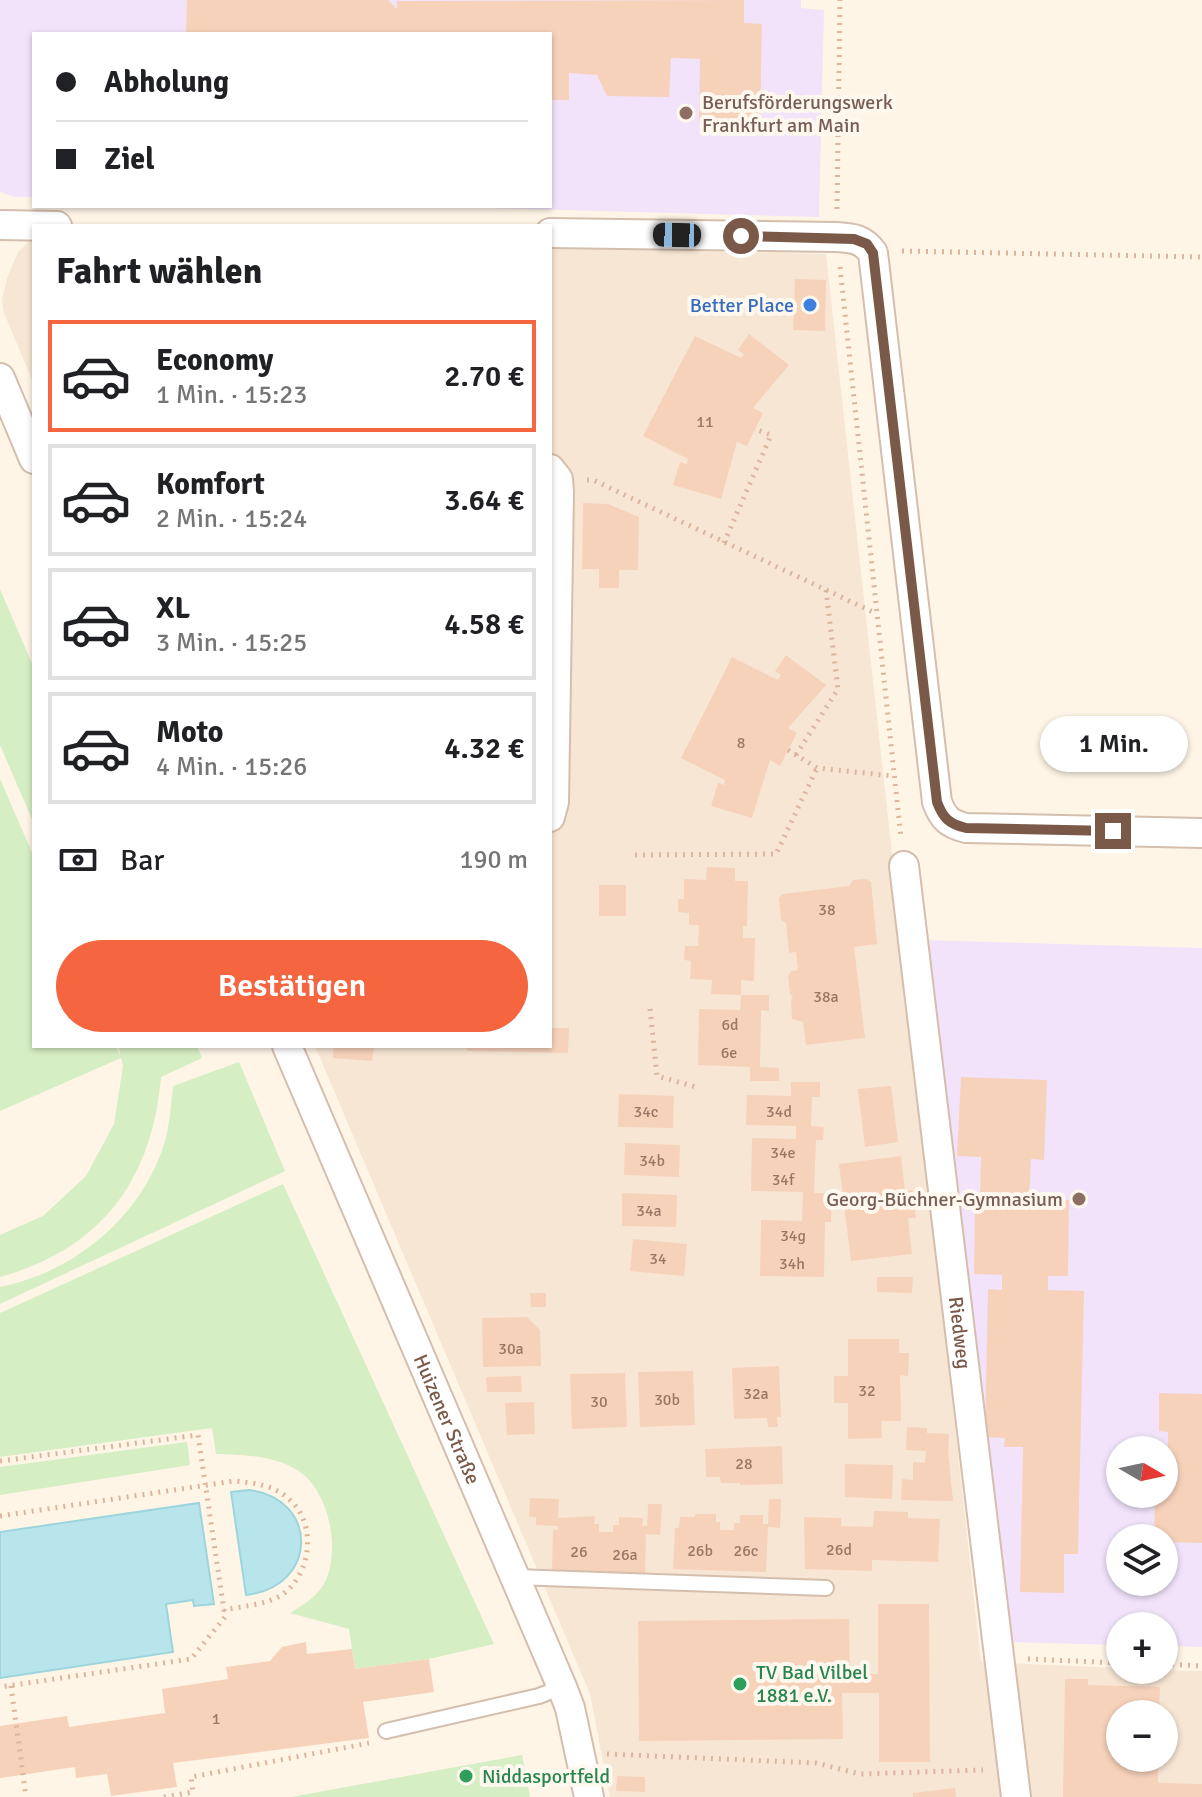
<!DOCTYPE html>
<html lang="de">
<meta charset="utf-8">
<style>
body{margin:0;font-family:Signika,sans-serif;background:#f6f6f6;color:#202124;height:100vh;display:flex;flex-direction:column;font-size:30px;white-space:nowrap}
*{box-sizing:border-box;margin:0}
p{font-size:26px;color:#757577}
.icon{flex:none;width:44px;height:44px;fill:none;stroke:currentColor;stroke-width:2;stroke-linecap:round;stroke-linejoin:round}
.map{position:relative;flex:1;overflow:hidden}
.details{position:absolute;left:32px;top:224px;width:520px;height:824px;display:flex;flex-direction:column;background:#fff;border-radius:0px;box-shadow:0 2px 6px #0004}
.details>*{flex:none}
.top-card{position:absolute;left:32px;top:32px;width:520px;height:176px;border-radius:0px;box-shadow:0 2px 6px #0004;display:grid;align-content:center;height:176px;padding:0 24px;background:#fff}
.needle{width:52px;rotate:99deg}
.fabs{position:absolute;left:1106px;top:1436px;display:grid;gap:16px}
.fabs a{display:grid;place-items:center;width:72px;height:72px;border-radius:50%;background:#fff;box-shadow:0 2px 6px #0004;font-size:40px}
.end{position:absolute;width:36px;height:36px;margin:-18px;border:10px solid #7b5948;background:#fff;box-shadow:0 0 0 4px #fff}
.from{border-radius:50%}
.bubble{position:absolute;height:56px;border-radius:28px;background:#fff;box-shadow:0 2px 6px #0004;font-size:26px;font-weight:600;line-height:56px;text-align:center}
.car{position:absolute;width:24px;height:48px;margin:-24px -12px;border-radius:10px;box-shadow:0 0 6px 2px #0007;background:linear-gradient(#222 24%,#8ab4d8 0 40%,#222 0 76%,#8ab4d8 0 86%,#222 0)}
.top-card b{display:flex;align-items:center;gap:28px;height:76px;font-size:30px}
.top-card b+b{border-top:2px solid #e0e0e0}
.top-card i{width:20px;height:20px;background:#202124}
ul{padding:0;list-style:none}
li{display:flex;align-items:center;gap:24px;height:112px;margin:0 16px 12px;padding:0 8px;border:4px solid #e0e0e0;border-radius:0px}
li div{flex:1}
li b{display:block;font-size:30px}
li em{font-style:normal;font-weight:600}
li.active{border-color:#f46540}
li>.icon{width:72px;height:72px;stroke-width:1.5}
h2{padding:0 24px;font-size:36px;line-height:96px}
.pay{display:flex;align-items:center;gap:20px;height:88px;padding:0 24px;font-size:30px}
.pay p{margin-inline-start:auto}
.action{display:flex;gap:16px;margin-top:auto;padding:16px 24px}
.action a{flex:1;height:92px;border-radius:48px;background:#f46540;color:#fff;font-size:32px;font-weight:600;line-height:92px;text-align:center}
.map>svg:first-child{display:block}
.residential{fill:#f7e6d4;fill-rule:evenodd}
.education{fill:#f2e3fb;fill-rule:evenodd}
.green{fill:#d5eec3}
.water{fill:#b8e4eb;stroke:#9dd5dd;stroke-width:2}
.building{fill:#f7d2bb}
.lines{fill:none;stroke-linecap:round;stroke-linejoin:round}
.service-casing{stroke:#d4bead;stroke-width:18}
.minor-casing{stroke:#d4bead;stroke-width:32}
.path{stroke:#dcb59d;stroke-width:5;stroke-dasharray:2 6;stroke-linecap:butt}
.service{stroke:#fff;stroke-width:14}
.minor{stroke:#fff;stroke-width:28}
.route{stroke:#7b5948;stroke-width:10}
.education-dot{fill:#8d6e63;stroke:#fff8ef;stroke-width:3}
.shop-dot{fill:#3f7fe0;stroke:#fff8ef;stroke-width:3}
.leisure-dot{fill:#2e9e5b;stroke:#fff8ef;stroke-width:3}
.labels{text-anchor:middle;stroke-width:8;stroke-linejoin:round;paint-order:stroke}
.number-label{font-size:16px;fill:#9a7765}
.education-label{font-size:20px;fill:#785e54;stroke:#fff8ef;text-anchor:start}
.shop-label{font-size:20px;fill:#366cbe;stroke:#fff8ef;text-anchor:end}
.street-label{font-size:20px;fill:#7b5948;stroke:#fff8ef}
.leisure-label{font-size:20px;fill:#27864d;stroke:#fff8ef;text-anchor:start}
</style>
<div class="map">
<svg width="1202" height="1797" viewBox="0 0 1202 1797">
<rect width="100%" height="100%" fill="#fef5e6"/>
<path class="residential" d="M34,237V384L4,313L2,300L7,278L18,252Z
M550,248L826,254L981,1662L1120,1668V1670L1202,1671V1797H610L590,1694L315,1046H550ZM1120,1714H1164V1758H1120Z"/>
<path class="education" d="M0,0H801V8L824,10L819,217L419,206H550V34H34V197H14L0,192Z
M923,940L1202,948V1647L1164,1646V1626H1120V1645L1010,1642ZM1120,1450H1164V1494H1120ZM1120,1538H1164V1582H1120Z"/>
<path class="green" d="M0,589L34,668V824L0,745Z
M0,779L34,857V1046H116L120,1056L119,1046H197L202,1058L161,1077C152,1181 101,1249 0,1277V1235L43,1216L86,1176L114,1124L123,1066L121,1058L0,1111Z
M239,1062L285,1171L0,1304V1287C75,1272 143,1216 165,1141C170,1123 171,1105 173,1086Z
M283,1184L494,1644L429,1659L355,1669L349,1629L290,1613C305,1604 318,1596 326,1580C340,1548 329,1492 300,1472C275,1455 245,1455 216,1454L212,1428L0,1457V1313Z
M187,1442L190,1465L0,1495V1467Z
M522,1755L530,1797H291Z"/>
<path class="water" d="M249,1490C319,1498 319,1587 246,1595L231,1492Z
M199,1503L214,1604L194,1606L193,1600L166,1604L173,1652L0,1678V1532Z"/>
<path class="building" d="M187,0H388L397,9V1L744,0V23L762,24L760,124L699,123L700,59L671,58L669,97L607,96L597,75L569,73V100H550V34H186Z
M795,279L826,280L825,331L793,330Z
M749,334L789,365L753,408L763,413L747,446L737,442L721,499L673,485L680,462L687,464L688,459L643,436L695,336L741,358L744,354L738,350Z
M583,503L608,504L639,517L638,570H619V588H599V569H582Z
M786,655L826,685L788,728L797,733L780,766L770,760L752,818L711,806L718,783L724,785L725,780L681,758L732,657L778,680L781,675L775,671Z
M707,867L735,868V881H748L747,926H743V938H755L754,981L741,980V995L711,994L712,980L690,979L691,961L684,960L685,946H698L699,925H689V913L678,912V899H684V879L706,880Z
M866,879L871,882L877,944L854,947L865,1038L806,1045L803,1022L792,1019L791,1000L793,997L790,994L788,976L791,971L798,970L796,952L789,953L786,923L781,920L779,898L783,894L849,886L853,880Z
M599,885H626V916H599Z
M741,995H769V1011L761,1010L760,1067L779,1068V1081H750V1067L698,1065L699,1009L740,1010Z
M550,1028H569L568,1053L467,1051V1046H550Z
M334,1046H374L372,1061L333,1058Z
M961,1077L1047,1080L1044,1160L1031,1159L1029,1200H1069L1068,1276H1048V1290L1084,1291L1078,1554H1064V1593L1020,1592L1023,1447H1004L1005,1438L985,1437L988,1289L1002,1290V1275L974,1274L975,1198H980L981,1157L957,1156Z
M791,1082H820V1097H812L811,1126L824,1127L823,1140H816L814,1193H832L831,1222H825L824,1277L760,1276L761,1220L802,1221L803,1192L751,1191L752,1138L796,1139V1126L746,1125L747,1095L791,1096Z
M891,1086L898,1142L865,1147L858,1089Z
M619,1094L674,1096L673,1128L618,1127Z
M625,1143L680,1145L679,1177L624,1175Z
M901,1156L905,1191L913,1190L916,1218H908L912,1254L851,1261L839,1164Z
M622,1193L677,1195L676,1227L622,1226Z
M633,1239L687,1244L684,1276L630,1271Z
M877,1277H913L912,1293L877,1292Z
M530,1293H546V1307H531Z
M527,1317L540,1330L541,1366L483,1367L482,1318Z
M848,1339H899V1353H909L908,1376L900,1375L901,1421H881L882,1438L848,1439V1403H834V1376H848Z
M779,1366L781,1417H777L778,1427H768L767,1418L734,1419L732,1368Z
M693,1371L695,1425L640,1427L638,1372Z
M625,1373L627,1427L572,1429L570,1374Z
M521,1376L522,1392H487L486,1377Z
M1159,1393L1202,1394V1543L1164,1542V1538H1154L1155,1499L1166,1498L1167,1484H1164V1450L1154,1448L1168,1446V1432L1159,1431Z
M534,1402L535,1434L507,1435L505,1403Z
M907,1427L927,1428V1433L949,1434L948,1451L953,1501L901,1500L902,1479L913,1480V1462L925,1463L926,1451L906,1450Z
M782,1446L783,1484L740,1485V1483H721L720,1477H706L705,1449Z
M845,1464L893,1465L892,1499L845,1497Z
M530,1498L559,1499L558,1518L595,1516L594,1524H599V1532H613V1525H619V1517L643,1518L642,1526H647L648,1504H662L660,1535L646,1534L645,1574L552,1571L553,1529L558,1530V1526L536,1525V1517H529Z
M769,1499H781L780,1528L768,1527L766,1572L673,1569L675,1528H679L680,1517H695V1514H716V1522H720V1530H734V1523H740V1515H763V1524H768Z
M874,1511L908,1512V1518L940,1519L938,1562L872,1560V1571L805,1569L804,1517L841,1518V1526L873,1527Z
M878,1604H929L930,1762H879V1693H842L843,1739L639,1741L638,1621L849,1619L850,1674H878Z
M306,1642L307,1654L352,1649L355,1669L429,1659L434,1692L363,1702L369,1738L173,1763L177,1787L111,1796L107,1774L76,1778L75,1767L0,1778V1726L67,1716L69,1727L165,1713L162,1689L228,1679L226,1667L270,1661L282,1647Z
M1065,1679H1088V1685L1160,1687L1159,1714H1120V1758H1158V1783L1202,1784V1797H1063Z
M617,1776L645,1777V1792L616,1791Z
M955,1788L956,1797H913V1793Z"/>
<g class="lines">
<defs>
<path id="service" d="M515,1577L826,1588
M386,1731L539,1696L562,1687"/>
<g id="minor">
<path d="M0,225L57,226"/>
<path d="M550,233L837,237C853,238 863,239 873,253L937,802C943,818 949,824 966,828L1202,833"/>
<path d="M0,378L34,459"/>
<path d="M550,469L558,479L559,493L554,802L550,817"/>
<path id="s1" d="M904,866L1016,1797"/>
<path id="s2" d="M287,1046L562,1687L570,1708L589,1797"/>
</g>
</defs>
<use href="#service" class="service-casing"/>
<use href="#minor" class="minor-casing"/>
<path class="path" d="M837,209L840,0
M902,251L1202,257
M840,267L901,838
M587,480H593L875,613
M724,543L771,435L755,429
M788,750L817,768L893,776
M796,755L838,689L826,590
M635,855L776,854L817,768
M650,1009L657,1076L696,1087
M0,1461L198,1435L225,1617L191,1659L0,1687
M0,1516L234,1481C255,1483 275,1485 291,1501C317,1526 311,1573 283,1594C267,1605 243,1606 224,1610
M1028,1659L1120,1663
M1164,1664L1202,1666
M11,1686L26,1797
M607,1754L816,1763L860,1774L983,1770
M164,1797L193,1792L191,1777L369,1743"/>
<use href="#service" class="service"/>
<use href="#minor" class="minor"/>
</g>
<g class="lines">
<path class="route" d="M741,236L854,239L867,244L873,253L937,802C943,818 949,824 966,828L1113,831"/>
</g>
<g class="education-dot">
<circle cx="686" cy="113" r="8"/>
<circle cx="1079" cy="1199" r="8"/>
</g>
<circle class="shop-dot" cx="810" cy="305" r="8"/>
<g class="leisure-dot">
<circle cx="740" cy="1684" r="8"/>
<circle cx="466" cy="1776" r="8"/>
</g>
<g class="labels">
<g class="number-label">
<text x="705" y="427">11</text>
<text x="741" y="748">8</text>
<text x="827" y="915">38</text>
<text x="826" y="1002">38a</text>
<text x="730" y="1030">6d</text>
<text x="729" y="1058">6e</text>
<text x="646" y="1117">34c</text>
<text x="779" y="1117">34d</text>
<text x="783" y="1158">34e</text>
<text x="652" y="1166">34b</text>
<text x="783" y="1185">34f</text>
<text x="649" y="1216">34a</text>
<text x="793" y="1241">34g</text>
<text x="658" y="1264">34</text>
<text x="792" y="1269">34h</text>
<text x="511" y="1354">30a</text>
<text x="867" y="1396">32</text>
<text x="756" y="1399">32a</text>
<text x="667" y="1405">30b</text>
<text x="599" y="1407">30</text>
<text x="744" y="1469">28</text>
<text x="839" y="1555">26d</text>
<text x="700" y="1556">26b</text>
<text x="746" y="1556">26c</text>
<text x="579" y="1557">26</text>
<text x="625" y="1560">26a</text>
<text x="216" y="1724">1</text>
</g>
<g class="education-label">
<text x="702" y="109">Berufsförderungswerk<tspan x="702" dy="23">Frankfurt am Main</tspan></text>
<text x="1063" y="1206" text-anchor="end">Georg-Büchner-Gymnasium</text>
</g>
<g class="shop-label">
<text x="794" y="312">Better Place</text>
</g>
<g class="street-label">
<text dy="7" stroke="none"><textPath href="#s1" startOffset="470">Riedweg</textPath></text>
<text dy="7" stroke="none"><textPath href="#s2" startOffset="406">Huizener Straße</textPath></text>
</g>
<g class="leisure-label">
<text x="756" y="1679">TV Bad Vilbel<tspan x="756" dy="23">1881 e.V.</tspan></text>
<text x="482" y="1783">Niddasportfeld</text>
</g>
</g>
</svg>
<div class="fabs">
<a><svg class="needle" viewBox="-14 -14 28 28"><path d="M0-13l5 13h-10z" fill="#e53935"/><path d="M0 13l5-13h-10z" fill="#757577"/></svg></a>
<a><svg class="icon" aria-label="layers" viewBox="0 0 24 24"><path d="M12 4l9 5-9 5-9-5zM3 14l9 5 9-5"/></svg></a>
<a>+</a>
<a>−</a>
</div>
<i class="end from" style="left:741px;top:236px"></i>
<i class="end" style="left:1113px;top:831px"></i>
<div class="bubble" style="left:1040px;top:716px;width:148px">1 Min.</div>
<i class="car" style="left:677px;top:235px;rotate:271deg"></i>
<div class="top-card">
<b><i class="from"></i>Abholung</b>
<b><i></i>Ziel</b>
</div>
<section class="details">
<h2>Fahrt wählen</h2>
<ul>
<li class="active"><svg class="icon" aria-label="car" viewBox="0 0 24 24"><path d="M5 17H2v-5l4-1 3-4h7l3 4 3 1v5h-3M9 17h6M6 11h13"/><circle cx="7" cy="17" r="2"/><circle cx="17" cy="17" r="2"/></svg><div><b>Economy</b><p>1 Min. · 15:23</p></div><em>2.70 €</em></li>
<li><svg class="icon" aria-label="car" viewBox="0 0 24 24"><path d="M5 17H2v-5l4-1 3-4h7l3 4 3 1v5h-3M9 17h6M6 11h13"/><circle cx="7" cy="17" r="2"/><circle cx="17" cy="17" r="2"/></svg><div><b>Komfort</b><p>2 Min. · 15:24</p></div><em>3.64 €</em></li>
<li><svg class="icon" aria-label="car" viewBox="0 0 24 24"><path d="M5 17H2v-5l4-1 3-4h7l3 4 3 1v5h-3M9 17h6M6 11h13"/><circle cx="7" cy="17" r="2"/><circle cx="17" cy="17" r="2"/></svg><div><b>XL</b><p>3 Min. · 15:25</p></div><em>4.58 €</em></li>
<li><svg class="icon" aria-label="car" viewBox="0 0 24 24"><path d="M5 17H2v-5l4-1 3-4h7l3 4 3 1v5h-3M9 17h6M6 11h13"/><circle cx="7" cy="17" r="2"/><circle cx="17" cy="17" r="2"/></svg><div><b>Moto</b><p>4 Min. · 15:26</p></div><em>4.32 €</em></li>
</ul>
<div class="pay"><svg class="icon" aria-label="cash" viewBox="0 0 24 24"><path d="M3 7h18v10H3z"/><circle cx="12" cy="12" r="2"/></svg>Bar<p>190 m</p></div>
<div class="action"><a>Bestätigen</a></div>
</section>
</div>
